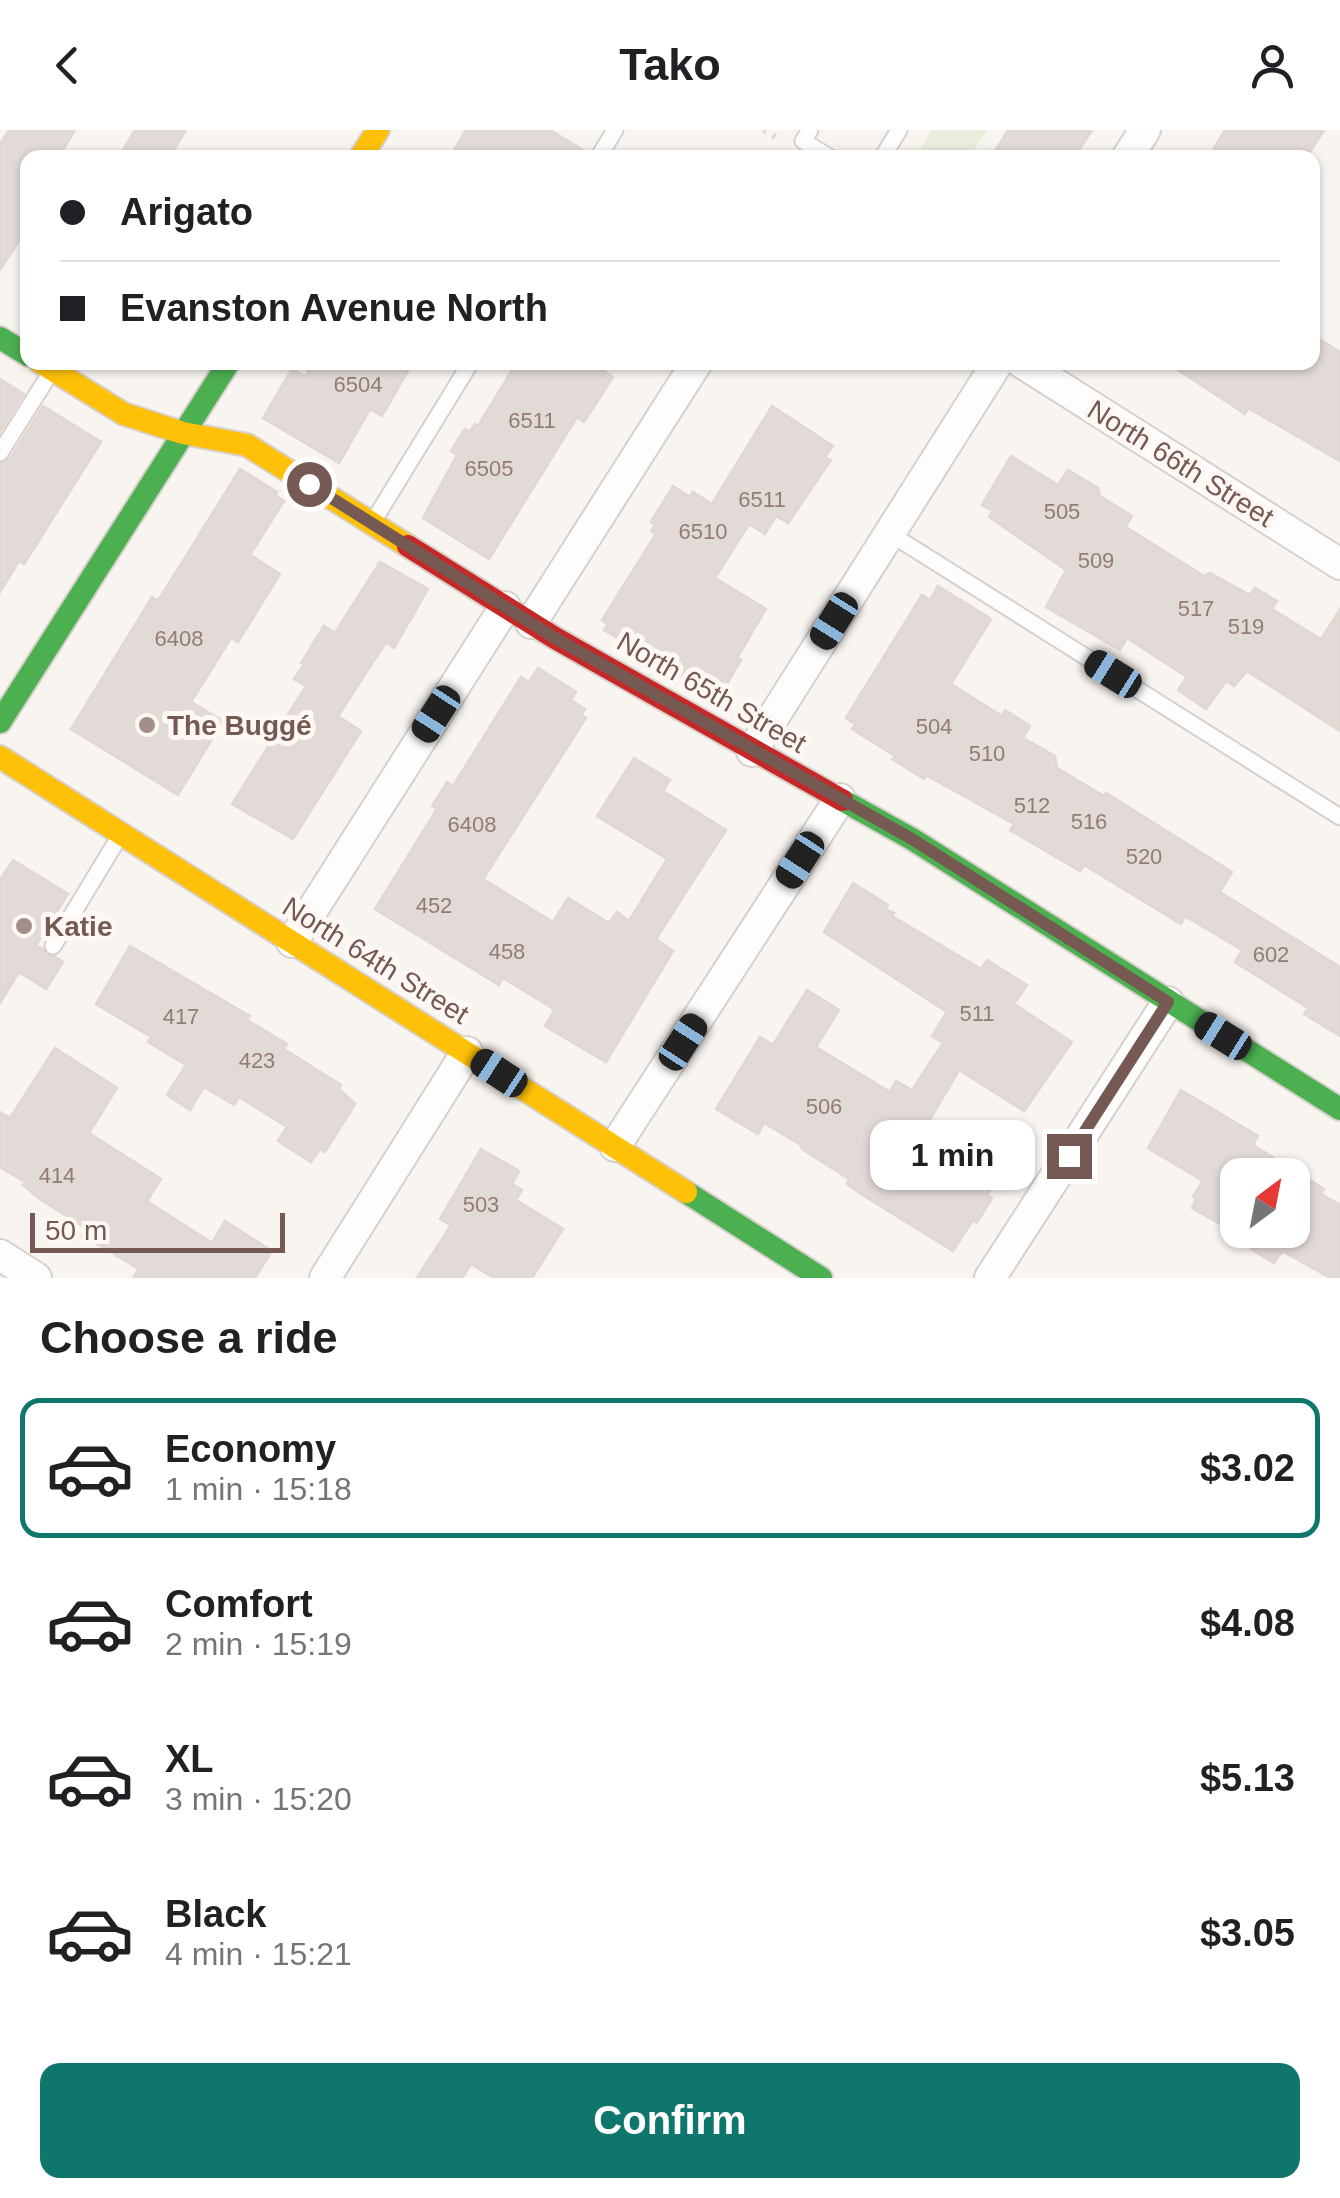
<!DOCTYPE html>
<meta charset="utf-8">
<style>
body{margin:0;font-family:Helvetica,sans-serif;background:#f6f6f6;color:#202124;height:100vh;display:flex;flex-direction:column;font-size:38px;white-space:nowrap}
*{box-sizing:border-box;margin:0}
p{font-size:32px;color:#757577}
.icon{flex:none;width:55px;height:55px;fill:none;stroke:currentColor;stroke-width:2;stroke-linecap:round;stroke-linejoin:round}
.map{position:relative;height:1148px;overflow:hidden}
.panel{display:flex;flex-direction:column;background:#fff;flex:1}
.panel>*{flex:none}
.banner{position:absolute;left:20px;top:20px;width:1300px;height:220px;border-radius:20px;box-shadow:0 2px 8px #0004;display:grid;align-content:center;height:220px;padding:0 40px;background:#fff}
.needle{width:65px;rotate:32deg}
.fabs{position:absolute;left:1220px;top:1028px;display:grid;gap:20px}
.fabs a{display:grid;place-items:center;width:90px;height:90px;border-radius:20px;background:#fff;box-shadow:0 2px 8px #0004;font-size:50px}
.scale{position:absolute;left:30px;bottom:25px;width:255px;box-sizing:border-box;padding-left:10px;border:5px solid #755952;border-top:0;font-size:28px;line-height:35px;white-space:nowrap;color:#755952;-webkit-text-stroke:8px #fef8f4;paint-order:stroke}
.end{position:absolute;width:45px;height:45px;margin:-22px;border:12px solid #755952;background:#fff;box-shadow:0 0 0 5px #fff}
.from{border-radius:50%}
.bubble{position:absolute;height:70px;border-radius:20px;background:#fff;box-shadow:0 2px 8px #0004;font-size:32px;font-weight:600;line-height:70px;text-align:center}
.car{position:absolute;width:30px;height:60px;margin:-30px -15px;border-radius:12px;box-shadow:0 0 8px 2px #0007;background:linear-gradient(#222 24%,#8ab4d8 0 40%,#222 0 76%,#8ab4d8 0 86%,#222 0)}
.banner b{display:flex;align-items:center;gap:35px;height:95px;font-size:38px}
.banner b+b{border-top:2px solid #e0e0e0}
.banner i{width:25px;height:25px;background:#202124}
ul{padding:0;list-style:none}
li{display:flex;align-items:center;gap:30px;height:140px;margin:0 20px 15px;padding:0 20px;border:5px solid transparent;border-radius:20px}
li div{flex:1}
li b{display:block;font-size:38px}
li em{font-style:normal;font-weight:600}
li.on{border-color:#0f766e}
li>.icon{width:90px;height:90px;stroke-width:1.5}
h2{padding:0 40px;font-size:45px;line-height:120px}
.button{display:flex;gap:20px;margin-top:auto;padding:20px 40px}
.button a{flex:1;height:115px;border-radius:20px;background:#0f766e;color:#fff;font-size:40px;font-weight:600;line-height:115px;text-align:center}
header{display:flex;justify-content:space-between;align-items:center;height:130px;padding:0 40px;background:#fff;font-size:45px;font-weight:600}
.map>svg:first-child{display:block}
.green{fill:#e9eddc}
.building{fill:#e2dad6;stroke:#e1d7d3;stroke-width:2.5}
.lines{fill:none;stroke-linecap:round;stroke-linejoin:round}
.lane-casing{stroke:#d7d0cc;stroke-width:19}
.street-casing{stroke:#d7d0cc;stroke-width:34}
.fast-casing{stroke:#d8d0cc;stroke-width:26}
.slow-casing{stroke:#d8d0cc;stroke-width:26}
.jam-casing{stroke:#d8d0cc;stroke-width:26}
.path{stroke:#dad3d0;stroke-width:6;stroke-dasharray:2.5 8;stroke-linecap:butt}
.lane{stroke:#fefdfd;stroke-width:15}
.street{stroke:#fefdfd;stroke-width:30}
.fast{stroke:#4caf50;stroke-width:22}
.slow{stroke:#ffc107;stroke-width:22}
.jam{stroke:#c62828;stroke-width:22}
.route{stroke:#755952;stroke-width:12}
.poi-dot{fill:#a38f89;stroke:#fef8f4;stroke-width:4}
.labels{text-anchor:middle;stroke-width:10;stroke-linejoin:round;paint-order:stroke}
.number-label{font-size:22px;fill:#937c76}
.street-label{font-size:28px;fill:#755952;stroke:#fef8f4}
.poi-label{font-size:28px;font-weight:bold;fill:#755952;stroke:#fef8f4;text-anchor:start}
</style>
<header><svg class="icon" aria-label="back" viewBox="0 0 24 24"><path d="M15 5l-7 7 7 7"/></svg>Tako<svg class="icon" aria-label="person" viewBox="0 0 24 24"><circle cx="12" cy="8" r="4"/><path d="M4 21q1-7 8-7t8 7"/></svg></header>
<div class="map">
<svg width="1340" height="1148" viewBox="0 0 1340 1148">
<rect width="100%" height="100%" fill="#f8f4f0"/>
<path class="green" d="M932,0H987L969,27H925L918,23Z"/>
<path class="building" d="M9,0H75L58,28H28V97L0,140V14Z
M135,0H186L169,28H118Z
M466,0H550L588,23L587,28H449Z
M1008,0H1092L1074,28H991Z
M1225,0H1324L1306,28H1208Z
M1312,205L1340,222V331L1248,278L1245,284L1166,232H1312Z
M313,232H413L382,286L370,279L339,333L263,288L292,239L305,246Z
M517,232H591L613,247L584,292L577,287L489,429L423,388L457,325L451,321L465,299L470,302L475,294L478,296Z
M0,249L24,264L0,302Z
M43,276L101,312L24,434L19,431L0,462V334L10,329Z
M772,276L833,316L825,327L831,330L788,393L776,386L765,404L749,394L715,448L766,479L737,528L741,530L725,557L720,554L713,565L604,500L608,494L602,490L656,404L651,401L655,395L651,392L673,356L690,367L693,362L712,374Z
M1011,326L1058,355L1068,340L1098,358L1100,366L1132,386L1126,397L1204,446L1210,443L1250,465L1255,458L1277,471L1272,479L1319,508H1322L1340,479V601L1247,541L1234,556L1226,551L1206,579L1178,560L1187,547L1127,508L1120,520L1046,477L1066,440L989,387L993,381L982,375Z
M240,339L277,362L275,365L284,371L250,425L280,444L238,512L231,508L191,572L223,591L178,665L71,599L152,467L158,471Z
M380,432L428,459L394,518L386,512L338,586L361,601L293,709L232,674L306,556L294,549L304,534L301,533L324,496L335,503Z
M938,456L991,489L951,554L1002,586L1005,580L1030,596L1023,608L1055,626L1057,638L1104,666L1106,663L1232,742L1220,762L1340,837V906L1304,884L1308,878L1235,832L1242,820L1185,786L1181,794L1084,735L1080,741L1010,700L1014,694L926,645L924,649L892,629L895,626L852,599L855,594L846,588L922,465L930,470Z
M538,538L576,562L571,570L585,579L581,585L586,588L483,749L553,792L568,768L609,793L617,782L629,791L667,729L597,686L634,628L670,650L663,661L726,700L656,809L673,821L606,932L545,896L554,881L552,878L503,848L499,855L375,779L437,679L432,676L447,652L453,656L521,547L529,552Z
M13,730L68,764L36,815L63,832L46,859L19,842L0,873V750Z
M853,753L888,775L886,779L894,783L892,786L981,839L987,830L1027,855L1014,874L1072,912L1024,981L959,940L926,996L1001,1043L987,1065L992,1068L977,1093L973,1090L953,1121L861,1064L847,1054L849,1049L802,1019L801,1015L764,993L758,1004L716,979L760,907L773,915L807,860L839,880L816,917L890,962L896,951L912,960L943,913L932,906L947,882L824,802Z
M130,816L250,886L247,890L287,914L284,919L341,955L339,959L355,974L325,1022L320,1019L311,1032L278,1011L287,997L239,967L234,975L204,957L190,980L167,965L186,935L148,912L151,907L96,874Z
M55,918L117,958L89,1003L161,1049L147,1071L212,1113L225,1091L272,1121L255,1148H133L139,1139L82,1105L86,1098L41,1070L23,1055L25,1052L0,1037V982L10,988Z
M1181,960L1258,1006L1253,1015L1324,1059L1321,1064L1340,1075V1148H1331L1282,1121L1274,1133L1251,1119L1258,1107L1244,1100H1292V1045H1238V1104L1192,1078L1196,1069L1193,1067L1203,1051L1148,1018Z
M481,1019L519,1041L512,1054L522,1060L516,1070L563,1099L532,1148H494L471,1134L462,1148H417L451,1095L440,1089Z"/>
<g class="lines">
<defs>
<path id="lane" d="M810,0L803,11L831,28
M598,28L615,0
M882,28L899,0
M0,323L51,242
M374,390L471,232
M889,403L1340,687
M53,816L121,704"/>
<path id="street" d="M1127,28L1145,0
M1021,232L1340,434
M531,493L697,232
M752,621L998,232
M292,812L505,477
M615,1016L840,669
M0,1125L36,1148
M325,1148L467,922
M990,1148L1168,872"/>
<path id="fast" d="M0,208L28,225
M0,592L229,232
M842,670L912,709L1340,979
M686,1062L821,1148"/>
<path id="slow" d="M360,28L378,0
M40,232L124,284L183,303L247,315L408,416
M0,627L686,1062"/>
<path id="jam" d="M408,416L555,508L842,670"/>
</defs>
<use href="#lane" class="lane-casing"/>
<use href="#street" class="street-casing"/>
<use href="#fast" class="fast-casing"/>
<use href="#slow" class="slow-casing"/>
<use href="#jam" class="jam-casing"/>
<path class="path" d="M764,0L780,10"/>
<use href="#lane" class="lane"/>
<use href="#street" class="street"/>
<use href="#fast" class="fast"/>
<use href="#slow" class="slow"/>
<use href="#jam" class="jam"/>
</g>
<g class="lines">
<path class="route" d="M309,354L555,508L912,709L1168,872L1069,1026"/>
</g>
<g class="poi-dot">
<circle cx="147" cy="595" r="10"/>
<circle cx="24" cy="796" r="10"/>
</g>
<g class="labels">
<g class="number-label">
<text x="358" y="262">6504</text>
<text x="532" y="298">6511</text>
<text x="489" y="346">6505</text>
<text x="762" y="377">6511</text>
<text x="1062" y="389">505</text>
<text x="703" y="409">6510</text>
<text x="1096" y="438">509</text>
<text x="1196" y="486">517</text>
<text x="1246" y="504">519</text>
<text x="179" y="516">6408</text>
<text x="934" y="604">504</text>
<text x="987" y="631">510</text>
<text x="1032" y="683">512</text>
<text x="1089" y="699">516</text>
<text x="472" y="702">6408</text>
<text x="1144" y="734">520</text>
<text x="434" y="783">452</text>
<text x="507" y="829">458</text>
<text x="1271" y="832">602</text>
<text x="977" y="891">511</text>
<text x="181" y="894">417</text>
<text x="257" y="938">423</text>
<text x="824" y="984">506</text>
<text x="57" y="1053">414</text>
<text x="481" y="1082">503</text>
</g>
<g class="street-label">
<text transform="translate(1181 333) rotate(32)" y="10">North 66th Street</text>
<text transform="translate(712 562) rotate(30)" y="10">North 65th Street</text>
<text transform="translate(376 830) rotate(32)" y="10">North 64th Street</text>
</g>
<g class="poi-label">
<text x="167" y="605">The Buggé</text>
<text x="44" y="806">Katie</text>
</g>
</g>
</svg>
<div class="fabs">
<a><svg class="needle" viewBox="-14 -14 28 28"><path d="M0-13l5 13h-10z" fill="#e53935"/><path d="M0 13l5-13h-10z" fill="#757577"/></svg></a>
</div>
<div class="scale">50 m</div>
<i class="end from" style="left:309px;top:354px"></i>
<i class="end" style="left:1069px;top:1026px"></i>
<div class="bubble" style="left:870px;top:990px;width:165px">1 min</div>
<i class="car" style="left:834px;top:491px;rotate:212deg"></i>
<i class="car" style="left:1113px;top:544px;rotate:302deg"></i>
<i class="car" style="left:436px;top:584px;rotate:213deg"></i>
<i class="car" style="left:800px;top:730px;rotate:213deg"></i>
<i class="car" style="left:1223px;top:906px;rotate:302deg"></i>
<i class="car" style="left:683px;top:912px;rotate:33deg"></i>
<i class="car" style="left:499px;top:943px;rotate:303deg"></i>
<div class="banner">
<b><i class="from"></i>Arigato</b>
<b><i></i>Evanston Avenue North</b>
</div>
</div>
<section class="panel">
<h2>Choose a ride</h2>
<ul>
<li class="on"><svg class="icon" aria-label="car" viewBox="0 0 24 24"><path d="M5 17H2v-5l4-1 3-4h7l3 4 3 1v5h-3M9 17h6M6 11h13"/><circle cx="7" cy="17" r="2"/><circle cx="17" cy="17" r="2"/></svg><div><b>Economy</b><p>1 min · 15:18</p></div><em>$3.02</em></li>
<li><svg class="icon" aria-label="car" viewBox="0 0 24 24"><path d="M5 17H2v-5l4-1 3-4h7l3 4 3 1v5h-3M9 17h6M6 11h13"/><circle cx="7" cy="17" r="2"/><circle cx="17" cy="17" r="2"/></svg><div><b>Comfort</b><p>2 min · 15:19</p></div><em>$4.08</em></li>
<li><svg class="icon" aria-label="car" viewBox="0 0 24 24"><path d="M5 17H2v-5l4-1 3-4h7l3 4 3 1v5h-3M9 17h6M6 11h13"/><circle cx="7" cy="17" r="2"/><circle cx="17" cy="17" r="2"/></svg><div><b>XL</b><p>3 min · 15:20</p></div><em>$5.13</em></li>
<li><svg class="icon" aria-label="car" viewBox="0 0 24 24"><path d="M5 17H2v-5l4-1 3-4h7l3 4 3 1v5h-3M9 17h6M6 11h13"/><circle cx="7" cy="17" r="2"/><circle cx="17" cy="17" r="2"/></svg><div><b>Black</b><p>4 min · 15:21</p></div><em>$3.05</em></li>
</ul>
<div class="button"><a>Confirm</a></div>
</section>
